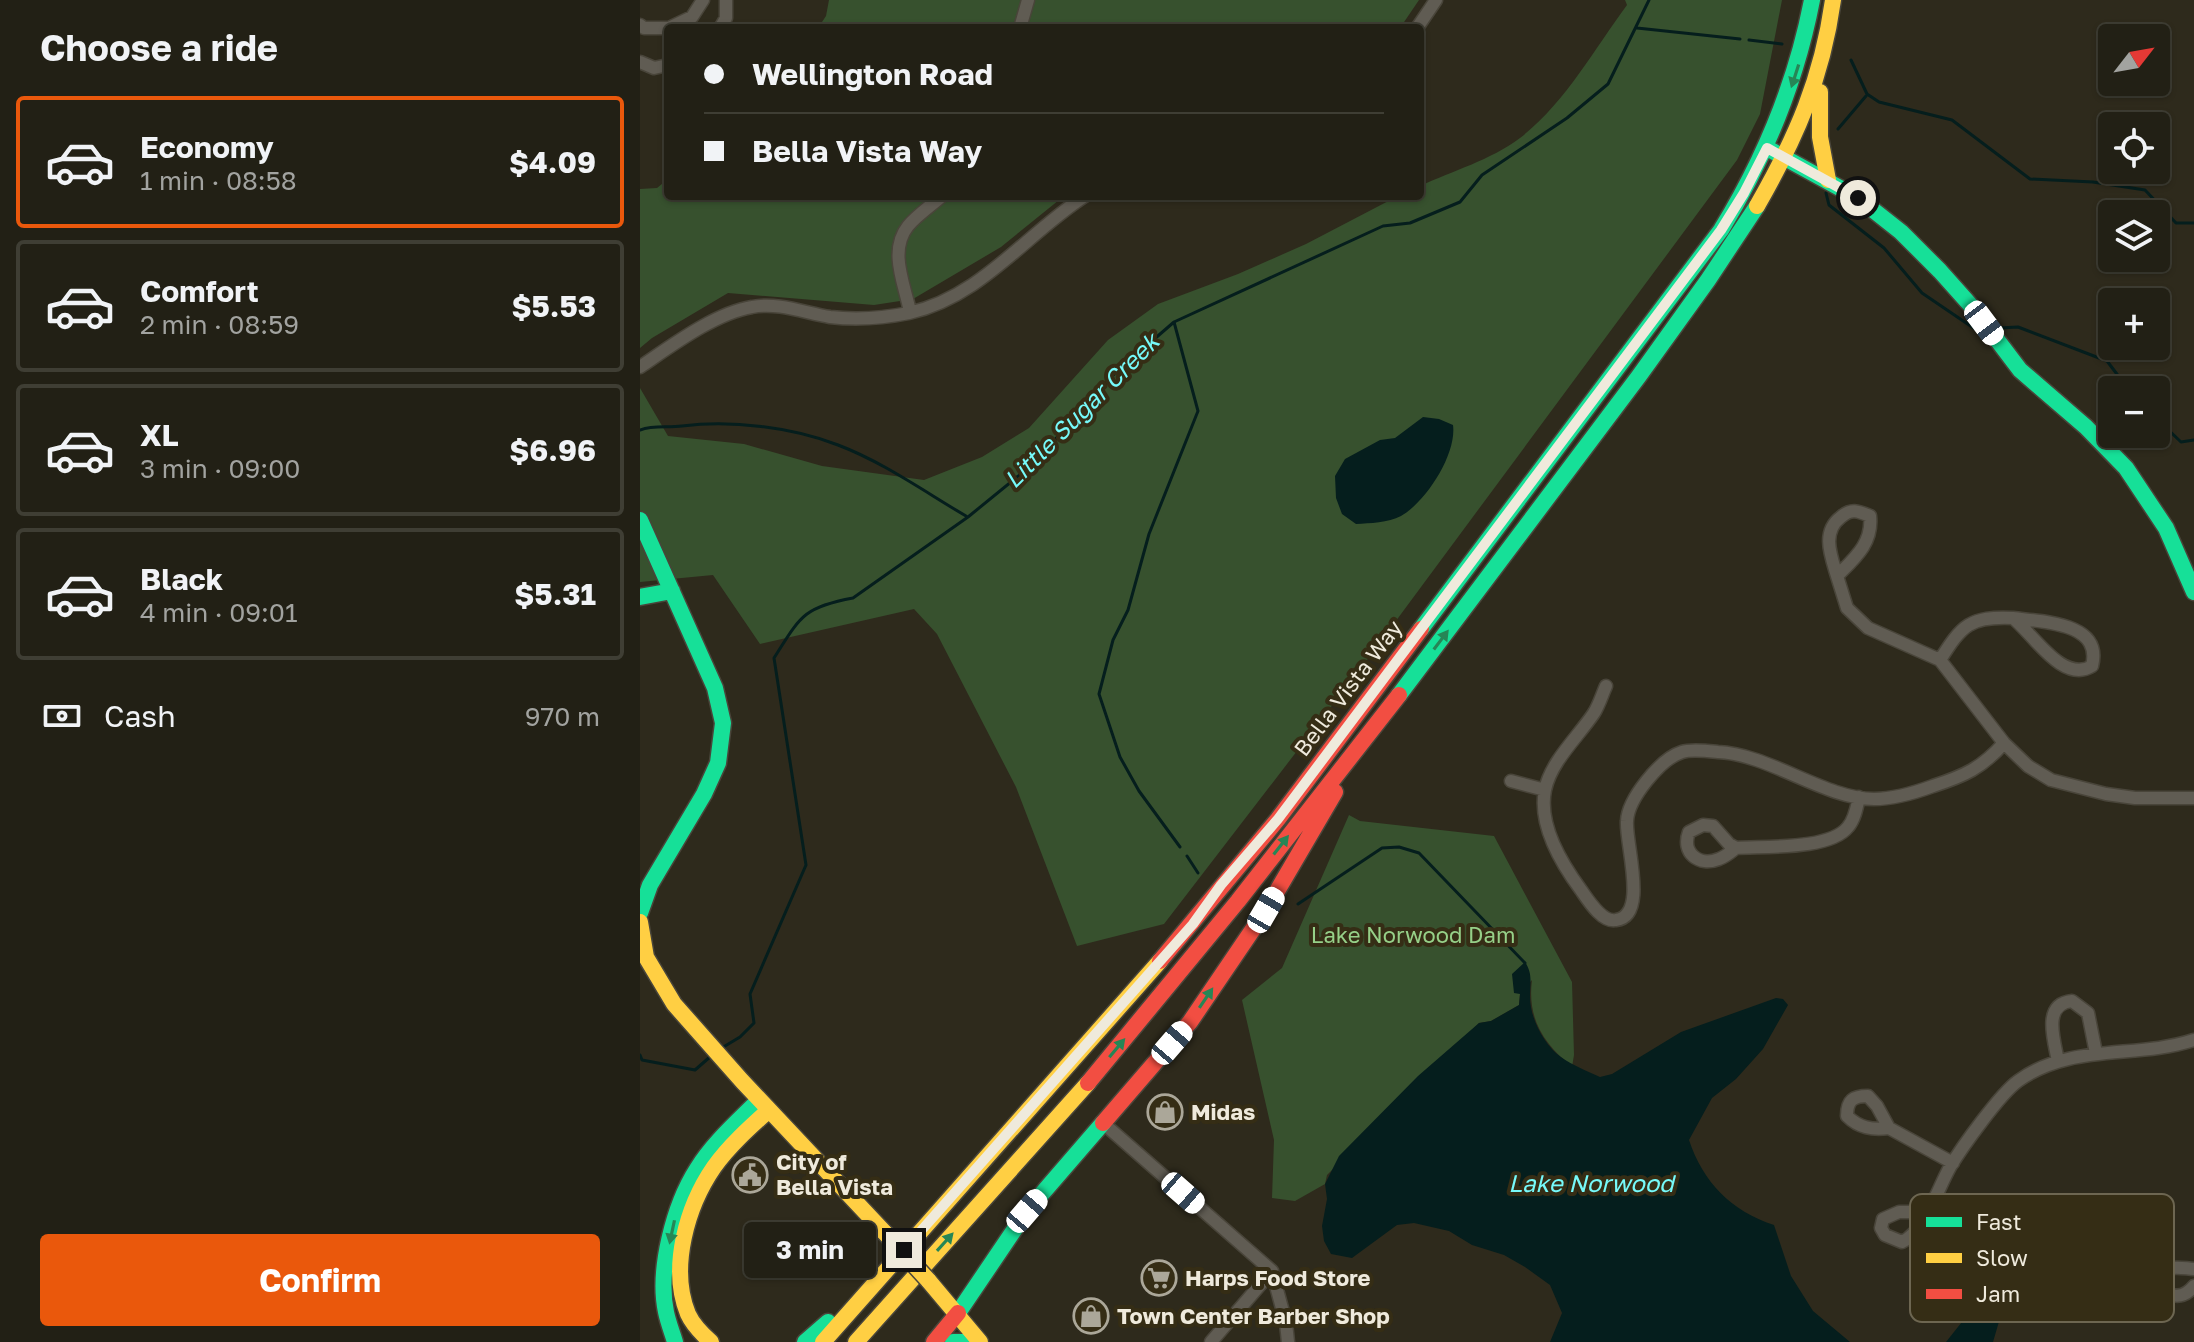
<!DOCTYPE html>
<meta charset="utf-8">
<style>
body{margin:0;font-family:"Golos Text",sans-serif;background:#2e2d22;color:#f1f3f6;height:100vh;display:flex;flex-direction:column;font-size:30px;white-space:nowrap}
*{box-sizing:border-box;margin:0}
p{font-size:26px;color:#a2a3a0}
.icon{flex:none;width:44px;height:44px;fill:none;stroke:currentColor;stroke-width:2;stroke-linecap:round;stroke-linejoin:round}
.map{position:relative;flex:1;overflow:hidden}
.side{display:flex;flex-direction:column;background:#222015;width:640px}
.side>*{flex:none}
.banner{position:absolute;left:24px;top:24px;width:760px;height:176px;border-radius:8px;box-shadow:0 2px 6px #0004,0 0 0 2px #3f3e34;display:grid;align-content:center;height:176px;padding:0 40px;background:#222015}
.needle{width:52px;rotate:59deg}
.controls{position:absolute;left:1458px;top:24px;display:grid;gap:16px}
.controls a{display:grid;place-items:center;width:72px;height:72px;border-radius:8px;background:#222015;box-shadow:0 2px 6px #0004,0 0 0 2px #3f3e34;font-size:40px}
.end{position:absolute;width:36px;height:36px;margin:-18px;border:10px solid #efeadc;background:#111;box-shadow:0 0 0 4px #111}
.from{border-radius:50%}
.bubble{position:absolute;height:56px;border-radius:8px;background:#222015;box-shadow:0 2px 6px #0004,0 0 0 2px #3f3e34;font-size:26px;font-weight:700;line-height:56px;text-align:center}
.car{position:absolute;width:24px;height:48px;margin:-24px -12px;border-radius:10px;box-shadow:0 0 6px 2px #0007;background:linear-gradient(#fff 24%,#345 0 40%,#fff 0 76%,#345 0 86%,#fff 0)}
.banner b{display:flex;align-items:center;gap:28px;height:76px;font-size:30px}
.banner b+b{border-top:2px solid #3f3e34}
.banner i{width:20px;height:20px;background:#f1f3f6}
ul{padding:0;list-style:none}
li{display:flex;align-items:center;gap:24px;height:132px;margin:0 16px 12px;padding:0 24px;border:4px solid #3f3e34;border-radius:8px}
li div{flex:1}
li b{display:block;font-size:30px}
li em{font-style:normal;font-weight:700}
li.selected{border-color:#ea580c}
li>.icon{width:72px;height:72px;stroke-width:1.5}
h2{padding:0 40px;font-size:36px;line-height:96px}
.pay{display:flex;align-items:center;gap:20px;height:88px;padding:0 40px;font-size:30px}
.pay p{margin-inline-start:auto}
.primary-button{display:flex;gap:16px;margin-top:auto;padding:16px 40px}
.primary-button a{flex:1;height:92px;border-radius:8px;background:#ea580c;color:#fff;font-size:32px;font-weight:700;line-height:92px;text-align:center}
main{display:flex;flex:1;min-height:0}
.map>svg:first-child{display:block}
.green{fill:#37512e}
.water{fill:#051e1d}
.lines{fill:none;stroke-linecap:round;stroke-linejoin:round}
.stream{stroke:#051e1d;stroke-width:3}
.street-casing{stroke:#49453a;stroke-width:15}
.fast-casing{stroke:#49453a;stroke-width:19}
.slow-casing{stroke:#49453a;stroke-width:19}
.jam-casing{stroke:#49453a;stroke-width:19}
.street{stroke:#605c53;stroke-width:12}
.fast{stroke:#16e098;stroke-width:16}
.slow{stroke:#ffcf43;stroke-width:16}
.jam{stroke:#f24e42;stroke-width:16}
.slow-bridge-casing{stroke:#49453a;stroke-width:19;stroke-linecap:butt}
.slow-bridge{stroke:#ffcf43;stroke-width:16}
.oneway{fill:#268656}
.route{stroke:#efeadc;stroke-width:10}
.labels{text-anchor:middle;stroke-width:8;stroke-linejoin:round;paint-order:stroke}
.street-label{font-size:22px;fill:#efeadc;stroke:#352d15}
.park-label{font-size:22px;fill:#96d088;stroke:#352d15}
.poi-label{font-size:22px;font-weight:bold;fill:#efeadc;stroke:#352d15;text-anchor:start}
.water-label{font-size:24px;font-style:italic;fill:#76fafa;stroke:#352d15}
.key{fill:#352d15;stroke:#6d6651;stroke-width:2}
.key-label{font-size:22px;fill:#efeadc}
</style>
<main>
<section class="side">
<h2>Choose a ride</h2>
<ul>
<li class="selected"><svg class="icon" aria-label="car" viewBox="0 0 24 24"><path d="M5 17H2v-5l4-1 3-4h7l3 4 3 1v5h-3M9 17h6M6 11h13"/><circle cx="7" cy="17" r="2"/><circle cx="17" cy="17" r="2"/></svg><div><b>Economy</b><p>1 min · 08:58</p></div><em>$4.09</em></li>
<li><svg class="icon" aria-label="car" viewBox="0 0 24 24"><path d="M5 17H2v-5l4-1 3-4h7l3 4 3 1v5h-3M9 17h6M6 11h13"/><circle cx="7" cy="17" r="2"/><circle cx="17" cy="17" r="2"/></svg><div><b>Comfort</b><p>2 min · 08:59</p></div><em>$5.53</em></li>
<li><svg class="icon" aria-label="car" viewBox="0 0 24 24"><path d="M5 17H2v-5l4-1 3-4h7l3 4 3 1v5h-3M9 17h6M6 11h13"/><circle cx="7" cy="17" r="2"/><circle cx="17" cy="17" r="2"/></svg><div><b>XL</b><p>3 min · 09:00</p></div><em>$6.96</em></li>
<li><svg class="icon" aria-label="car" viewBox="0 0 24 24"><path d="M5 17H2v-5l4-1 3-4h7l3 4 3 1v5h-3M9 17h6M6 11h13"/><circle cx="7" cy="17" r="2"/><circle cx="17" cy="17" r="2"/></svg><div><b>Black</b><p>4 min · 09:01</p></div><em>$5.31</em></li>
</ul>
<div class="pay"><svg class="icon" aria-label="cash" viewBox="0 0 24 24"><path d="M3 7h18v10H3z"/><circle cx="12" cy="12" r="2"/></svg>Cash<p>970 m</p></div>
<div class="primary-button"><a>Confirm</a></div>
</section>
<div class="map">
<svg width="1554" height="1342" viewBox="0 0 1554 1342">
<rect width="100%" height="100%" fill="#2e2a1c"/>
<path class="green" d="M189,0H779L760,28H178L186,16Z
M985,0H1142L1120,114L1097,160L727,660L524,924L437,946L376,787L297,634L274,609L120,644L73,575L0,582V388L28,436L104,444L182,466L284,480L342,457L389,428L468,340L518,304L598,274L666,244L758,196H780V186C812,171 851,160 880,138C925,103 953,51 987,5Z
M28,179V196H424L361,247L273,299L234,305L88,293L12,338L0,348V189L17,188Z
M709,815L720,821L854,836L932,982L934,1055L932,1067C903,1043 887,1018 892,980L880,994L879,1005L851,1021L839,1023L687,1175L685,1184L655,1201L632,1198L634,1140L602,1000L642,968Z"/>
<path class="water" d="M783,417L799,419L813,425C817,454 786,502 761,516C748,523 730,523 716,524L702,514L696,498L695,476L705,459L740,440L755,438Z
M885,962C893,974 890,983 890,997C890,1018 904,1045 921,1057C932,1065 947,1071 960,1077L972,1074L1041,1032L1136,998L1143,999L1148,1005L1123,1049L1096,1079L1072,1098L1049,1140C1063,1182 1091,1211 1134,1225L1151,1276L1173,1311L1210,1342H910L922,1313L910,1285L885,1267L864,1255L832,1245L809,1231L774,1223L757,1225L712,1258L691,1254L684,1241L682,1226L687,1199L685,1184L699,1156L778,1076L839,1023L851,1021L879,1005L880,994L874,993L872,974Z
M1360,1279H1364L1365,1301L1353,1342H1306L1341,1298Z"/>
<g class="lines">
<path class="stream" d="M997,28L1100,39
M1109,40L1142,44
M1211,60L1227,94L1239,102L1312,120L1390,179L1453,182L1505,190L1536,223H1554
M1198,129L1226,96
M1186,193L1189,205L1244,248L1282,293L1335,329
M534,322L558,411L509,534L488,610L473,640L459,694L480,757L499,791L540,847
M1359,328L1378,327L1467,361L1489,390
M1516,418L1541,442L1554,440
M0,430C13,425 28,428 42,426C92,420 151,427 198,445C243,462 285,492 326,516
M547,856L558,873
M658,904L742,848L759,847L779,853L885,963
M80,1049L100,1037L114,1023L110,994L166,865L134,658C160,617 163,607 213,598L328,517L393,464L475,373L534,322L743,226L770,223L820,202L842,175L927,118L968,84L1009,0
M0,1055L2,1060L55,1070L71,1056"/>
<defs>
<path id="street" d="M0,25L4,28H28
M29,28L52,17L63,0
M80,28L86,18V0
M380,28L388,0
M777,28L796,0
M0,62L14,68L28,65
M270,312C265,285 248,251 268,226C277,215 292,205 302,196
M0,367C31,346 75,313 112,307C139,302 165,313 190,317C216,320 244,318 269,313C341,297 386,234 445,196
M1197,576C1191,556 1181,532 1201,517C1211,508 1218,511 1230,516C1233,543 1215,558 1197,576L1207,608L1228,628L1300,660L1364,743L1388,766L1411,780L1466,794L1495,798H1554
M1300,660C1322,625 1330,616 1373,618C1394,635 1423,684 1452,666C1463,622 1402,622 1373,618
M966,686C962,695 959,705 954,713C938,737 911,761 905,790C898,825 921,863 941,890C948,900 962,923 976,920C1009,916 985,843 987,821C988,799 1020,759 1042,752C1051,749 1068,751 1078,752C1129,754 1185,799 1234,799C1254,799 1274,793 1293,786C1324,776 1342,768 1364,743
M871,781L905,790
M1096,848C1091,852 1085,857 1079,859C1059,867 1041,853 1049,832L1063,825L1073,826L1089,844L1096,848C1125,846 1190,850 1208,827C1215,819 1217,806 1219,797
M1418,1061C1414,1040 1402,1004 1432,1001L1448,1013L1456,1053
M463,1123L632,1271L646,1323L648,1342
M1249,1128C1232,1130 1219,1128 1207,1116C1207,1100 1213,1096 1228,1096L1237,1106L1249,1128L1313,1163
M1289,1207L1271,1212H1259L1243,1219L1241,1228L1245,1235L1262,1242C1285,1231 1297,1190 1310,1167C1322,1147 1360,1094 1378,1081C1430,1043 1496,1059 1554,1040
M1554,1269C1539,1268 1525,1263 1518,1280C1524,1298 1542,1301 1554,1286
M571,1342L632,1271"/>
<path id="fast" d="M1127,148L1218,198L1261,232L1300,271L1333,308L1380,370L1446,427L1486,468L1526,528L1554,592
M0,520L75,688L83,723L78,763L64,794L10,885L0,913
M0,597L32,591
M781,629L1081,230C1125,158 1156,83 1172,0
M759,695L999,376L1068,280L1117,206
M318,1313L387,1211L463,1123
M35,1342C32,1332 28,1322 26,1312C17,1270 34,1205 57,1169C73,1143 97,1122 119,1100
M165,1342L188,1322
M313,1342H326"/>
<path id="slow" d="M1180,92V137L1188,180
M1117,206C1156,138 1182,79 1193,0
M0,922L6,957L34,1004L102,1081L245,1233
M288,1280L340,1342
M71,1342C62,1334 53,1325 48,1314C29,1268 47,1206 74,1167C89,1146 109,1128 129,1110
M183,1342L520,961
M216,1342L448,1083"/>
<path id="jam" d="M520,961L638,819L781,629
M448,1083L598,901L759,695
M463,1123L550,1022L626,910L695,792
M294,1342L318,1313"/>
</defs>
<use href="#street" class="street-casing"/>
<use href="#fast" class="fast-casing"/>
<use href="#slow" class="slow-casing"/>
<use href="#jam" class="jam-casing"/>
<use href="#street" class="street"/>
<use href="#fast" class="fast"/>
<use href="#slow" class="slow"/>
<use href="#jam" class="jam"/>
<defs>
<path id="slow-bridge" d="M245,1233L288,1280"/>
</defs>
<use href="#slow-bridge" class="slow-bridge-casing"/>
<use href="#slow-bridge" class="slow-bridge"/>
</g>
<defs><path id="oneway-solid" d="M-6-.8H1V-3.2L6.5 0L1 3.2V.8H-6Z" transform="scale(2)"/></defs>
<g class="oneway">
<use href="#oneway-solid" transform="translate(1155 76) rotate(108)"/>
<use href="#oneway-solid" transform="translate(801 640) rotate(-53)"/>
<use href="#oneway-solid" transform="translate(641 845) rotate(-52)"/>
<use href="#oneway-solid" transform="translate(566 998) rotate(-56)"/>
<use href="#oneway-solid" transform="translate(477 1048) rotate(-50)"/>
<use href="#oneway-solid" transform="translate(32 1232) rotate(102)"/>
<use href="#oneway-solid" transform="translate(305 1242) rotate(-48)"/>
</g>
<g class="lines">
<path class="route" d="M264,1250L553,924L581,885L638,819L1081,230L1104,193L1127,148L1218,198"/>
</g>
<defs>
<symbol id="shop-ring" viewBox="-11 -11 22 22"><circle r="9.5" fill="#352d15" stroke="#aba799" stroke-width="1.5"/><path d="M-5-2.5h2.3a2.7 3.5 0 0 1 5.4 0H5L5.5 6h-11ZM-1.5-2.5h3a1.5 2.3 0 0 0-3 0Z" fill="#aba799"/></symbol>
<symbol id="civic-ring" viewBox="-11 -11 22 22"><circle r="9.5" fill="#352d15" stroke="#aba799" stroke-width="1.5"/><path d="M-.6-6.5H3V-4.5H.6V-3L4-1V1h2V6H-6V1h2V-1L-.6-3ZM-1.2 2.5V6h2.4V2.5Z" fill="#aba799"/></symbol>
<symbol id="supermarket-ring" viewBox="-11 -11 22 22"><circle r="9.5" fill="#352d15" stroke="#aba799" stroke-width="1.5"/><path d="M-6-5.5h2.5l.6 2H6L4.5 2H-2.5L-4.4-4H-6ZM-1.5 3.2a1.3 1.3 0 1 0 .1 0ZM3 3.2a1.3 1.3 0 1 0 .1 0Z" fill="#aba799"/></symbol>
</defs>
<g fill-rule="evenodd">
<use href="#shop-ring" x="505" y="1092" width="40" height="40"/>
<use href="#civic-ring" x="90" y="1155" width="40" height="40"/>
<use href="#supermarket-ring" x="499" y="1258" width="40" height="40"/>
<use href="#shop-ring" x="431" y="1296" width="40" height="40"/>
</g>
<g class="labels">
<g class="street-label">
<text transform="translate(708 688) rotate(-53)" y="8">Bella Vista Way</text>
</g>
<g class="park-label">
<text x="773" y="943">Lake Norwood Dam</text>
</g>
<g class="poi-label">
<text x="551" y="1120">Midas</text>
<text x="136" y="1170">City of<tspan x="136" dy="25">Bella Vista</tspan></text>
<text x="545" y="1286">Harps Food Store</text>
<text x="477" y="1324">Town Center Barber Shop</text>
</g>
<g class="water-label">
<text transform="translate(442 411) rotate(-45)" y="8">Little Sugar Creek</text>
<text x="951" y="1192">Lake Norwood</text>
</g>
</g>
<rect x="1270" y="1194" width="264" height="128" rx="12" class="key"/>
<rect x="1286" y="1217" width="36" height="10" fill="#16e098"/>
<rect x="1286" y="1253" width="36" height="10" fill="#ffcf43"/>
<rect x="1286" y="1289" width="36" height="10" fill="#f24e42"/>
<g class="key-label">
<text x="1336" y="1230">Fast</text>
<text x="1336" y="1266">Slow</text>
<text x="1336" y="1302">Jam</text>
</g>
</svg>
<div class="controls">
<a><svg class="needle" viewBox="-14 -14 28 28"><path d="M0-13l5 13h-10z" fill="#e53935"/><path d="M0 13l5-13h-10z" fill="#a2a3a0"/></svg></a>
<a><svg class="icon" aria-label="locate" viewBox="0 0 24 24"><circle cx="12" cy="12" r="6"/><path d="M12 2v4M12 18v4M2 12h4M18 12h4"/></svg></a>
<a><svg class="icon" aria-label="layers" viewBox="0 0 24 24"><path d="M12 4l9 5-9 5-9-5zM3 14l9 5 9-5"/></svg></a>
<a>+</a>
<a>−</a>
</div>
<i class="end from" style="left:1218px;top:198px"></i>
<i class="end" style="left:264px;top:1250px"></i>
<div class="bubble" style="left:104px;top:1222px;width:132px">3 min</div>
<i class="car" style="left:1344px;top:323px;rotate:143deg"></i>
<i class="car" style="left:626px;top:910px;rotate:30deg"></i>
<i class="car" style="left:532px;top:1043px;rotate:41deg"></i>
<i class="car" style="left:543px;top:1193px;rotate:131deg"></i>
<i class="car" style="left:387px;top:1211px;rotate:41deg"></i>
<div class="banner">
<b><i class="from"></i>Wellington Road</b>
<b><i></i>Bella Vista Way</b>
</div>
</div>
</main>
